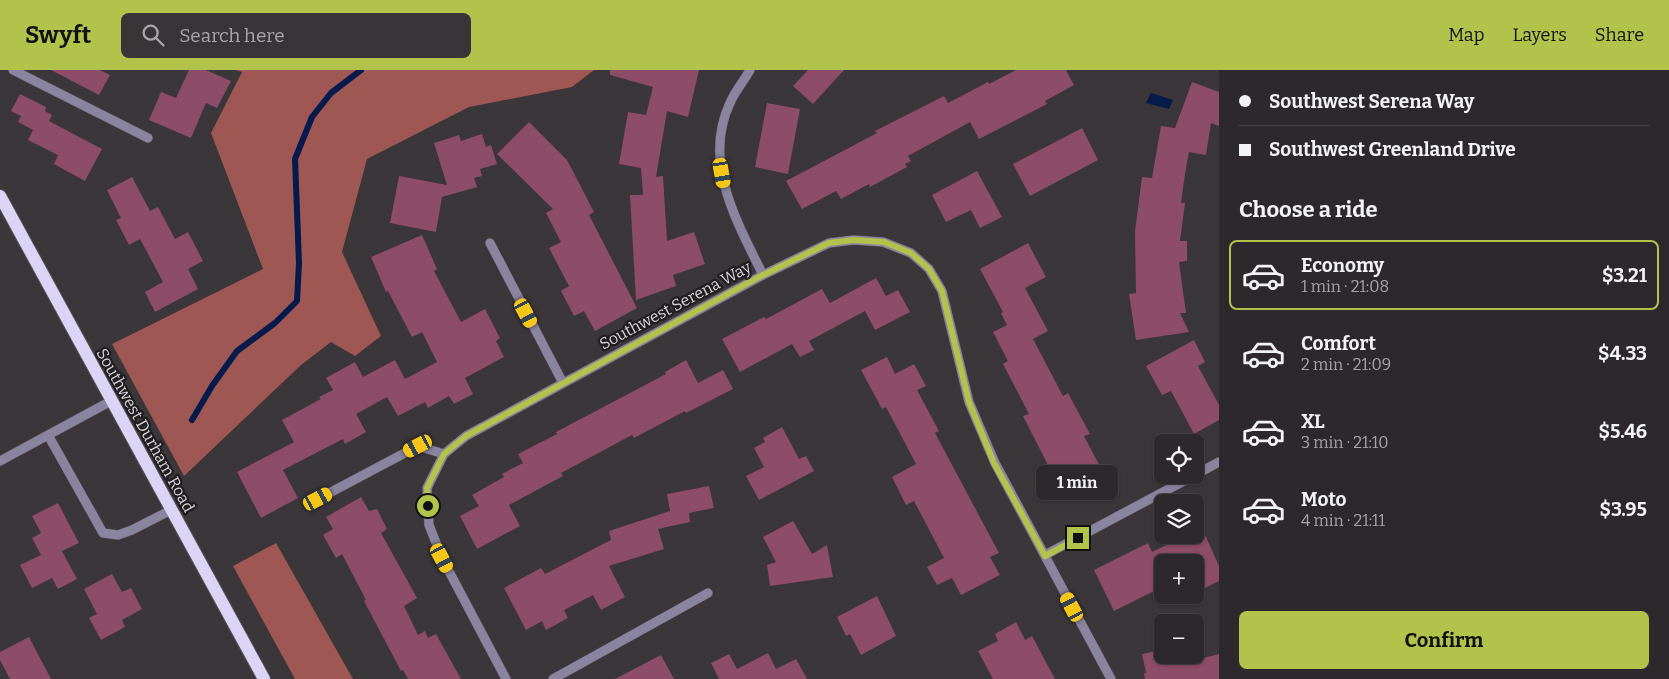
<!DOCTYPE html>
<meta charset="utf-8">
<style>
body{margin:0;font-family:Bitter,serif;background:#383438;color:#f1f3f6;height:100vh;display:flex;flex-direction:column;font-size:19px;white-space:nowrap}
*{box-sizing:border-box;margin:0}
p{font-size:16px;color:#a6a6a9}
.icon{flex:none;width:28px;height:28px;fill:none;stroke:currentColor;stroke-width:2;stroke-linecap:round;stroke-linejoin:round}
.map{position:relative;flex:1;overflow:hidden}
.sheet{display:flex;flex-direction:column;background:#2c282c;width:450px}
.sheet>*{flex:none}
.top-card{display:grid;align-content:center;height:110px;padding:0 20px;background:#2c282c}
.controls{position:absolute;left:1154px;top:364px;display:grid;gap:10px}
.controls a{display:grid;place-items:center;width:50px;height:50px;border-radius:8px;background:#2c282c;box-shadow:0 1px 4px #0004,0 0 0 1px #484448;font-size:25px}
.end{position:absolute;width:22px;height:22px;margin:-11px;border:6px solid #b2c34c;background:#111;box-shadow:0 0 0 2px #111}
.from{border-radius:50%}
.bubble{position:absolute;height:35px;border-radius:8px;background:#2c282c;box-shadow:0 1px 4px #0004,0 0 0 1px #484448;font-size:16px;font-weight:700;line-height:35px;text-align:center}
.car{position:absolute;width:15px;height:30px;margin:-15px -8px;border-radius:6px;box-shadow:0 0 4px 1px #0007;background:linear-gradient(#f5c518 24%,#345 0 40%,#f5c518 0 76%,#345 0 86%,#f5c518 0)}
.top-card b{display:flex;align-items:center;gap:18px;height:48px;font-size:19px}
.top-card b+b{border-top:1px solid #484448}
.top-card i{width:12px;height:12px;background:#f1f3f6}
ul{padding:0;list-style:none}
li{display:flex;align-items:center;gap:15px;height:70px;margin:0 10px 8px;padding:0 10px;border:2px solid transparent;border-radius:8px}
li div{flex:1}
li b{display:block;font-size:19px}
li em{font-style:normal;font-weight:700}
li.selected{border-color:#b2c34c}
li>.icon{width:45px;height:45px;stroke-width:1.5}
h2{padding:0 20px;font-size:22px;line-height:60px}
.action{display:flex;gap:10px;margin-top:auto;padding:10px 20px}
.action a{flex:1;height:58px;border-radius:8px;background:#b2c34c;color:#111;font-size:20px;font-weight:700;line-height:58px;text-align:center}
header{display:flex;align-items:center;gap:30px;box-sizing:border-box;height:70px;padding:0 25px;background:#b2c34c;color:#111}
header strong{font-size:24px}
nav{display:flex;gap:28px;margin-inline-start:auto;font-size:18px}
.search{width:350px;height:45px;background:#383438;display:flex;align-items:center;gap:12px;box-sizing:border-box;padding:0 18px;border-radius:8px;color:#a6a6a9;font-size:19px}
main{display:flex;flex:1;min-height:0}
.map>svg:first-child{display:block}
.forest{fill:#9e5752}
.water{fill:#061a4b}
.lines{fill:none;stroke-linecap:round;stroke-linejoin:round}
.stream{stroke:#061a4b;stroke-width:6}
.building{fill:#8d4c67}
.minor-casing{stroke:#565256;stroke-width:10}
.major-casing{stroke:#565256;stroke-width:14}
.minor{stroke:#8984a0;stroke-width:9}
.major{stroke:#dad4f7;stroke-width:12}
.route{stroke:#b2c34c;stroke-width:6}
.labels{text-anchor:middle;stroke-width:4.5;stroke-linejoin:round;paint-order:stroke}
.street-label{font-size:16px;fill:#d6d4d6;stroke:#201e20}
</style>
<header>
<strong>Swyft</strong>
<div class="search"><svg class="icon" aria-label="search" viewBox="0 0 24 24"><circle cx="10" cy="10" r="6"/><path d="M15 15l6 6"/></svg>Search here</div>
<nav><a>Map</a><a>Layers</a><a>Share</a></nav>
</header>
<main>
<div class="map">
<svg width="1219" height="609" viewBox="0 0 1219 609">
<rect width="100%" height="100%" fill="#3a363a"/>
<path class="forest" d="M236,0H594L572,17L469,37L367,89L342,182L381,266L355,286L331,272L301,295L184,406L112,274L263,199L211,63L242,2Z
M276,473L353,609H295L233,496Z"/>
<path class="water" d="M1151,23L1173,30L1169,39L1146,33Z"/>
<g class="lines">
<path class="stream" d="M192,350L212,316L237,281L275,253L297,231L299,193L295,89L312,47L331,23L361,0"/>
</g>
<path class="building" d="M51,0H100L110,5L99,25Z
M189,0H206L231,11L217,38L206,33L191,68L149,50L161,22L176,28Z
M610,0H699L688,47L667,41L656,107L663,106L667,171L694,162L705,194L673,205L676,216L636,230L630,125H643L641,98L619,94L628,42L646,45L653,17L610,5Z
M808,0H844L813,34L793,16Z
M1016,0H1066L1074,15L1045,31L1047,34L979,69L970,52L908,86L911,91L905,94L907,97L870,117L869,114L841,129L836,121L802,139L786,111L877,63L875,61L944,26L948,33L988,12L989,14Z
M1192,12L1219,22V56L1211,53L1206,85L1189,82L1185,104L1181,133H1185L1180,171H1187V191L1179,192L1186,243H1180L1189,262L1136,270L1129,224L1136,223L1135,161L1142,107L1152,108L1161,56L1175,58Z
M20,24L46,37L45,41L52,45L49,51L102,79L85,111L54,94L58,85L28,70L33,60L18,52L21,46L11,41Z
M767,33L800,39L788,104L755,97Z
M529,52L567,90L594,142L589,145L637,238L595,261L584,241L574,246L561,221L569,216L549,178L561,172L546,143L553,139L497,84Z
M1082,58L1098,90L1030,126L1013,94Z
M482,64L486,77L491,75L497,94L480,99L482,106L474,108L477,117L442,127L436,162L390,153L399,106L447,115L434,73L459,65L461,71Z
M977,101L1002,147L980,158L971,140L946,152L932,125Z
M132,107L150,141L158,137L175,169L188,162L203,191L188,199L198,219L155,242L145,222L163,212L140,169L129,175L116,150L121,148L107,120Z
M422,165L437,199L434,201L461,252L485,239L500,268L496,271L504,287L465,308L473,324L454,334L449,326L428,338L425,332L398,346L387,327L356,344L366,362L345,374L343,369L283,400L298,428L261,448L237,402L294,372L282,350L321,329L319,327L333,320L326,308L355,292L363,307L395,290L405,309L437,292L422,262L412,267L388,221L386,222L371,187Z
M1028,173L1046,207L1025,218L1048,261L1033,269L1063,326L1068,323L1090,364L1084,366L1105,406L1077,421L1071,411L1055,420L1043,398L1048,395L1023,346L1029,344L1003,294L1008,291L993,262L1007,255L1001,243L1003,242L980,199Z
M876,208L886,226L898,220L910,242L875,260L865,241L809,271L814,280L800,287L792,274L740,302L722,269L764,247L766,249L822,219L830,233Z
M1194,270L1205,292L1198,296L1219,335V350L1194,364L1171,321L1162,325L1146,296Z
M887,287L895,304L914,294L926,316L917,320L939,361L935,363L999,483L990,487L1000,505L961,525L952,508L937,515L927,497L944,488L914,431L906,435L892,407L916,394L886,337L882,339L861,300Z
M686,290L698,313L723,300L733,319L686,343L685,341L634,368L632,365L561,403L563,406L509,435L520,456L477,479L460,446L479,436L472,425L504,407L502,404L523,393L518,384L557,364L556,362L666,304L665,302Z
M782,357L799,389L806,386L814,401L759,430L746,406L764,397L754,378L765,372L763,368Z
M709,416L714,438L689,443L690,452L658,459L664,479L609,496L625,527L601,540L593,525L564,540L568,548L546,560L542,551L526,560L504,518L541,498L545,504L611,470L609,461L670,441L667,424Z
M361,427L369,441L377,439L387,459L381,463L417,528L404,536L418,565L425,561L428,568L436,564L461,609H408L403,600L401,601L364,531L366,530L342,484L336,488L323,465L333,459L326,447Z
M58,433L79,473L62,481L77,509L58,519L52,508L32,518L20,495L41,485L32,468L41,463L32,446Z
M793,451L812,484L827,475L833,507L770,516L767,495L776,492L763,467Z
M1202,458L1219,496V511L1203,519L1199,510L1195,512V492H1162V517L1114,541L1094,500L1148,473L1152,482L1187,465H1195V461Z
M112,504L122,522L131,518L142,539L122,550L125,557L101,570L89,548L97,544L84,519Z
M877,526L896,566L861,585L850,564L846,566L837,547Z
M1016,552L1025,570L1032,566L1055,609H993L978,581L998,571L995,564Z
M29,567L51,609H10L0,590V582Z
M1162,580V585H1178L1180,594L1219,584V609H1145L1144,603H1146L1142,584Z
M768,583L776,599L796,589L807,609H719L711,593L729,584L737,599Z
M661,585L674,609H615Z"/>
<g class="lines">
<defs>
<path id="minor" d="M13,0L148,68
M750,0C744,11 735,21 730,33C702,92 737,152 763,205
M490,173L563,313
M48,365L103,463L118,465L132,460L171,440
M0,391L111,331
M1195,405L1219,392
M318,429L418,376L444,384
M1045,485L1195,405
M506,609L442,488L429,455L427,418L444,384L466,366L763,205L829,173L853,170L883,172L911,183L929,199L942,221L969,332L995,393L1111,609
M553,609L708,523"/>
<path id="major" d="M0,126L264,609"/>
</defs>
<use href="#minor" class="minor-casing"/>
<use href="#major" class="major-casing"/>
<use href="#minor" class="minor"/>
<use href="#major" class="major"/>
</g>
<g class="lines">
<path class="route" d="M428,436L427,418L444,384L466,366L763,205L829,173L853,170L884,172L911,183L929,199L942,221L969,332L994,393L1045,486L1078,468"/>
</g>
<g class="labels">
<g class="street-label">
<text transform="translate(675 235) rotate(-28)" y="6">Southwest Serena Way</text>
<text transform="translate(146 360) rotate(61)" y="6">Southwest Durham Road</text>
</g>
</g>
</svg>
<div class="controls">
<a><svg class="icon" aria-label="locate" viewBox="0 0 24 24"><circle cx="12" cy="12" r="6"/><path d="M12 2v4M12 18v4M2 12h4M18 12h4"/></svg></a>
<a><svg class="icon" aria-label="layers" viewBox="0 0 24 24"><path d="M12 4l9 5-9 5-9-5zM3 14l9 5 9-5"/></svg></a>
<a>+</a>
<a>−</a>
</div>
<i class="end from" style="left:428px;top:436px"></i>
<i class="end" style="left:1078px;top:468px"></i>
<div class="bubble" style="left:1036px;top:395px;width:82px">1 min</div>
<i class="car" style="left:722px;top:103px;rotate:170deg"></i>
<i class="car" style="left:526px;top:243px;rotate:152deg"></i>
<i class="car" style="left:418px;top:376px;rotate:242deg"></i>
<i class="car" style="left:318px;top:429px;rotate:62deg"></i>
<i class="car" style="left:442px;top:488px;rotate:152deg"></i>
<i class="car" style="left:1072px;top:537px;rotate:332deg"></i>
</div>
<section class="sheet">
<div class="top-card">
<b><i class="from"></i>Southwest Serena Way</b>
<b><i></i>Southwest Greenland Drive</b>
</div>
<h2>Choose a ride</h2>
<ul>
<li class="selected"><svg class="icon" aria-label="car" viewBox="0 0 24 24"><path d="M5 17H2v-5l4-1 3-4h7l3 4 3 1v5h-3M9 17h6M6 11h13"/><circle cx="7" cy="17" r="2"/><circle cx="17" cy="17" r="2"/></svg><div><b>Economy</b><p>1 min · 21:08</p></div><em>$3.21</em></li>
<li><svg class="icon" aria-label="car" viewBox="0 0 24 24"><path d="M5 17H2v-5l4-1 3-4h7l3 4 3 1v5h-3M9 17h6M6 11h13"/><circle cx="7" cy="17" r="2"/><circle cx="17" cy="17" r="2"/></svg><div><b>Comfort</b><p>2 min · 21:09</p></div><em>$4.33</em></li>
<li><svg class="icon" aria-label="car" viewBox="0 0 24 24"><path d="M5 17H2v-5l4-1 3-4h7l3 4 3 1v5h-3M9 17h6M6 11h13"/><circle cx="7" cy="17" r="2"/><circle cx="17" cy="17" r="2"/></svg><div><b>XL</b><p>3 min · 21:10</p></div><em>$5.46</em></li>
<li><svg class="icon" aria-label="car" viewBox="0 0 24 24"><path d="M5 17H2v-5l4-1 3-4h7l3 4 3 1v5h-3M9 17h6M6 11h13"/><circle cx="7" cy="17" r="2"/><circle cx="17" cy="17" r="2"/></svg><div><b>Moto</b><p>4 min · 21:11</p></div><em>$3.95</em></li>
</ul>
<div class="action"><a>Confirm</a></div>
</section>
</main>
